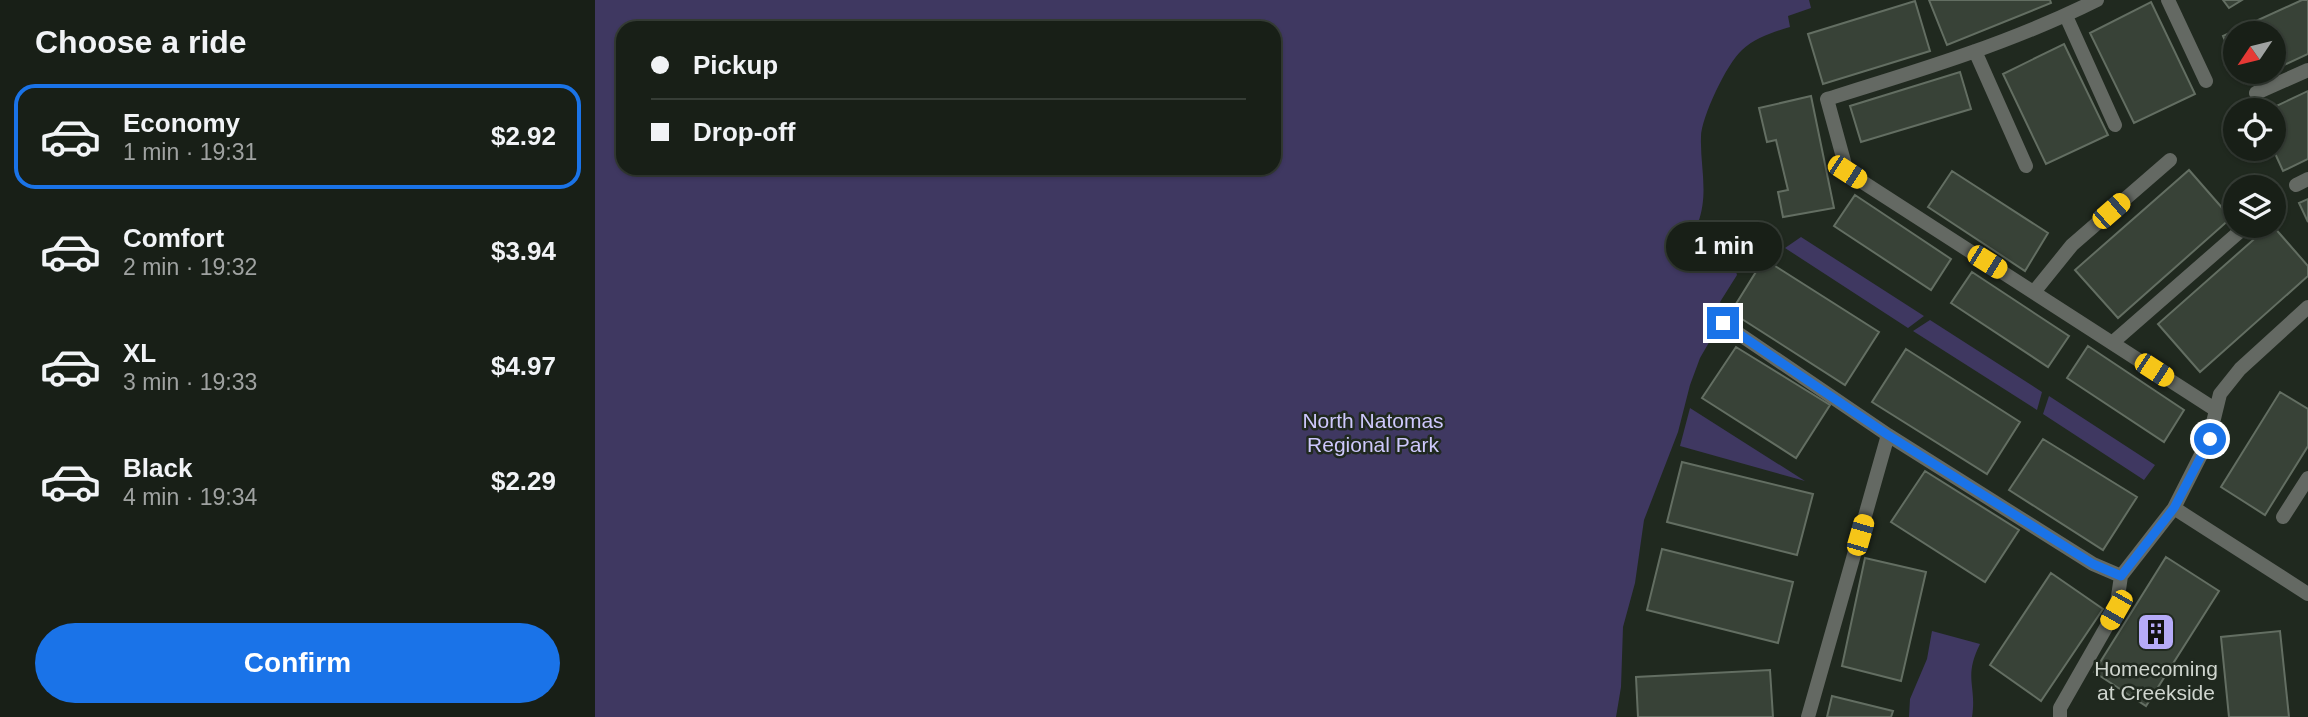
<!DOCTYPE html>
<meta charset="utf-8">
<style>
body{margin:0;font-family:Helvetica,sans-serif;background:#252c24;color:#f1f3f6;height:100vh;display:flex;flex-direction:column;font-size:26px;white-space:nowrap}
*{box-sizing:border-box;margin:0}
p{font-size:23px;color:#9fa2a1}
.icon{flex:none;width:38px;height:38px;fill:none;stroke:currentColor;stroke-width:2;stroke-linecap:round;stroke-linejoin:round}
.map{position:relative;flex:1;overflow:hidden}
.panel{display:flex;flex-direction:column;background:#181f17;width:595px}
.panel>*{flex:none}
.guide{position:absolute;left:21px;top:21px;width:665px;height:154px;border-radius:21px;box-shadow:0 2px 5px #0004,0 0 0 2px #363d36;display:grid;align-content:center;height:154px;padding:0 35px;background:#181f17}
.needle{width:46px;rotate:235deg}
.controls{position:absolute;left:1628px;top:21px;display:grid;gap:14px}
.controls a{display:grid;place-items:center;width:63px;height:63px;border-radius:50%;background:#181f17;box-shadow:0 2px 5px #0004,0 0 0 2px #363d36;font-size:35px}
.end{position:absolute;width:32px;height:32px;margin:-16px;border:9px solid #1a73e8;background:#fff;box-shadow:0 0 0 4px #fff}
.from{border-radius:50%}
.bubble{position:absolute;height:49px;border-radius:24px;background:#181f17;box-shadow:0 2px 5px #0004,0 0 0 2px #363d36;font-size:23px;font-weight:700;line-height:49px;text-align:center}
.car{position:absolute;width:21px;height:42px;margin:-21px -10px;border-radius:9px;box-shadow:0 0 5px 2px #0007;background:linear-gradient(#f5c518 24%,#345 0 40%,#f5c518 0 76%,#345 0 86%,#f5c518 0)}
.guide b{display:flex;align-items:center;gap:24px;height:66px;font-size:26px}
.guide b+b{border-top:2px solid #363d36}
.guide i{width:18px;height:18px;background:#f1f3f6}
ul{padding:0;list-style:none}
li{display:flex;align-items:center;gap:21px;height:105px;margin:0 14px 10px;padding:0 21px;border:4px solid transparent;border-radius:21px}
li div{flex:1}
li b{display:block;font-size:26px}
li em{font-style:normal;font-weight:700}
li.selected{border-color:#1a73e8}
li>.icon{width:63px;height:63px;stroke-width:1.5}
h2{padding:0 35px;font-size:32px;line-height:84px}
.primary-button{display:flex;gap:14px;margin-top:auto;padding:14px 35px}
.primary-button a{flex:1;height:80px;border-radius:42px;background:#1a73e8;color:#fff;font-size:28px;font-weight:700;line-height:80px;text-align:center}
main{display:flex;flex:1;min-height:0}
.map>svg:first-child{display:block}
.green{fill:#3f3861;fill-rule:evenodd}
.building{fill:#384237;stroke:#636e62;stroke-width:2}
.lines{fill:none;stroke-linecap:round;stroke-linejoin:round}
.lane{stroke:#646963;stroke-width:14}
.route{stroke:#1a73e8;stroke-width:9}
.labels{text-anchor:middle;stroke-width:5;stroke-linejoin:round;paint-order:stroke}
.park-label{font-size:21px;fill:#cec8fc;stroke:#20291f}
.poi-label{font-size:21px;fill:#cfd5ce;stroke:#20291f}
</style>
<main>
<section class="panel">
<h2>Choose a ride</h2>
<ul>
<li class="selected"><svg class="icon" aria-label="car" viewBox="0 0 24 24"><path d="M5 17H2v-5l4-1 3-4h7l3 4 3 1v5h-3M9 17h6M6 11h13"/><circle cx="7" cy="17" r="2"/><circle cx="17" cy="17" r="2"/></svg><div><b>Economy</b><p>1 min · 19:31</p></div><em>$2.92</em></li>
<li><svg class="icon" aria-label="car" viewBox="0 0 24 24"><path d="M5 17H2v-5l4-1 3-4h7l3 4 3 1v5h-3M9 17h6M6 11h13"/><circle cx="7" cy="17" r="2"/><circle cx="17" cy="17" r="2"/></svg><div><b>Comfort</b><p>2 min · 19:32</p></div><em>$3.94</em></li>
<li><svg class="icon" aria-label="car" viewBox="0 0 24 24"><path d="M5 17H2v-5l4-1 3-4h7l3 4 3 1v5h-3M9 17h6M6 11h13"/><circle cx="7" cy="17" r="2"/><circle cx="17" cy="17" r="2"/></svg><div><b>XL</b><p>3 min · 19:33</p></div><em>$4.97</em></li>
<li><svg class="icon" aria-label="car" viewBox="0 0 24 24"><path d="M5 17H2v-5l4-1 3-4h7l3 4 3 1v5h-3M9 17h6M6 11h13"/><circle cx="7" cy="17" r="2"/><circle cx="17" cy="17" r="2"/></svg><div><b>Black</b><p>4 min · 19:34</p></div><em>$2.29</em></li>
</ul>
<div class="primary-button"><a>Confirm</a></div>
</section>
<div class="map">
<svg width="1713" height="717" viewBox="0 0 1713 717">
<rect width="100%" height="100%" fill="#20291f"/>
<path class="green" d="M0,0H1214L1216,8L1193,16L1195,27C1178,32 1160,38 1147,50C1132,63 1106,118 1106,137C1105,167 1114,193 1103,223L1130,226L1156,238L1157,242L1140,268L1142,275L1125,302L1131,313L1105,358L1095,385L1083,432L1049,520L1040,583L1028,627L1026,687L1021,717H0ZM28,28H679V168H28Z
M1206,237L1329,316L1313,328L1190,248Z
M1335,320L1447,392L1442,410L1318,331Z
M1454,396L1560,465L1549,480L1448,414Z
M1095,408L1210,481L1085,446Z
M1337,631L1385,644C1368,678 1382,685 1377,717H1314L1315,699L1332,659Z"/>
<path class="building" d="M1334,0H1455L1456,3L1352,45Z
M1628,0H1647L1634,8Z
M1707,0H1713V54L1678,70V33H1640V63L1628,36Z
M1320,1L1335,51L1228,84L1213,34Z
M1556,2L1600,94L1539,123L1495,33Z
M1469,44L1513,135L1451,164L1408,74Z
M1365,72L1376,109L1266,142L1255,106Z
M1644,72H1675L1649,83Z
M1713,91V159L1688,171L1678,149V110H1673Z
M1216,96L1239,208L1188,217L1183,192L1193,190L1181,140L1172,142L1164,108Z
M1594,170L1636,218L1523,318L1480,270Z
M1357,171L1453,233L1430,271L1333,207Z
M1260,195L1356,259L1336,290L1239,226Z
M1713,199V222L1704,203Z
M1674,226H1678L1713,266V276L1605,372L1563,324Z
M1169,259L1284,332L1250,385L1136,312Z
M1377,272L1474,336L1453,367L1356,303Z
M1493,346L1589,410L1569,442L1472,378Z
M1141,347L1235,405L1201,458L1107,398Z
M1311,349L1425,422L1392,474L1277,402Z
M1685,392L1713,409V446L1670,515L1626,487Z
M1448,439L1542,497L1508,550L1414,490Z
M1087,462L1218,494L1202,555L1072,522Z
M1330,471L1424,530L1390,582L1296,522Z
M1067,549L1198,582L1183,643L1052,610Z
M1571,557L1624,591L1551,706L1499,672Z
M1270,558L1331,572L1306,681L1247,666Z
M1456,573L1508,609L1446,701L1395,665Z
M1685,631L1694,717H1634L1626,637Z
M1175,670L1178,717H1043L1041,677Z
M1237,696L1298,711L1296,717H1232Z"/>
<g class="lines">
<path class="lane" d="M1502,0C1416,43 1323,71 1232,99L1252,172L1621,410
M1573,0L1611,81
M1471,16L1520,125
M1380,51L1431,166
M1661,93L1713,70
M1701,185L1713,179
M1439,292L1477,245L1575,160
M1128,323L1293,435
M1517,343L1651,226
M1579,508L1614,439L1625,394L1645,369L1713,307
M1688,517L1713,478
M1213,717L1293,435L1498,564L1526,576
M1465,717V708L1521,610L1526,576L1579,508L1713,594"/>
</g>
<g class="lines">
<path class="route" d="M1128,323L1293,435L1498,564L1526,576L1579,508L1615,439"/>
</g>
<defs>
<symbol id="building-square" viewBox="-11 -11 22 22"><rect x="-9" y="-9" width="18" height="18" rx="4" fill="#b6abf8" stroke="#20291f"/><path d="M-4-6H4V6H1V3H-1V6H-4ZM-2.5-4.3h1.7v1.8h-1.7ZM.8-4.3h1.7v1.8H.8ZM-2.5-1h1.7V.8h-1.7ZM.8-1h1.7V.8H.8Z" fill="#111"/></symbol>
</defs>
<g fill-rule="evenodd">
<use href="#building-square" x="1539" y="610" width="44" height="44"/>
</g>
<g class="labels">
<g class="park-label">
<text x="778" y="428">North Natomas<tspan x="778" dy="24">Regional Park</tspan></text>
</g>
<g class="poi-label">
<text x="1561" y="676">Homecoming<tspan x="1561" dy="24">at Creekside</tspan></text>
</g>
</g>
</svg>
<div class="controls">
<a><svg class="needle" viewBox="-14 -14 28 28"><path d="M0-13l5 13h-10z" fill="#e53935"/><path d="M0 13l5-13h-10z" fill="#9fa2a1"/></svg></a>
<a><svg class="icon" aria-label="locate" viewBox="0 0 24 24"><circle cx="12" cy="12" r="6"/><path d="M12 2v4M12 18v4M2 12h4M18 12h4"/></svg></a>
<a><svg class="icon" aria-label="layers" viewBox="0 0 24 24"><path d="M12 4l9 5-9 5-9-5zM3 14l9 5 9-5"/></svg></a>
</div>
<i class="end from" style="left:1615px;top:439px"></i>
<i class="end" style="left:1128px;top:323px"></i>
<div class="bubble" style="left:1071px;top:222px;width:116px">1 min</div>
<i class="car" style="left:1252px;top:172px;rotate:123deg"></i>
<i class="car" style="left:1516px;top:211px;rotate:49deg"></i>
<i class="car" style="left:1392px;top:262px;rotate:122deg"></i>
<i class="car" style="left:1559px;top:370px;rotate:123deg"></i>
<i class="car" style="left:1265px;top:535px;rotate:16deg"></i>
<i class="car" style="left:1521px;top:610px;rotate:210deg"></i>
<div class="guide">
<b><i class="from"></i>Pickup</b>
<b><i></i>Drop-off</b>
</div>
</div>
</main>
